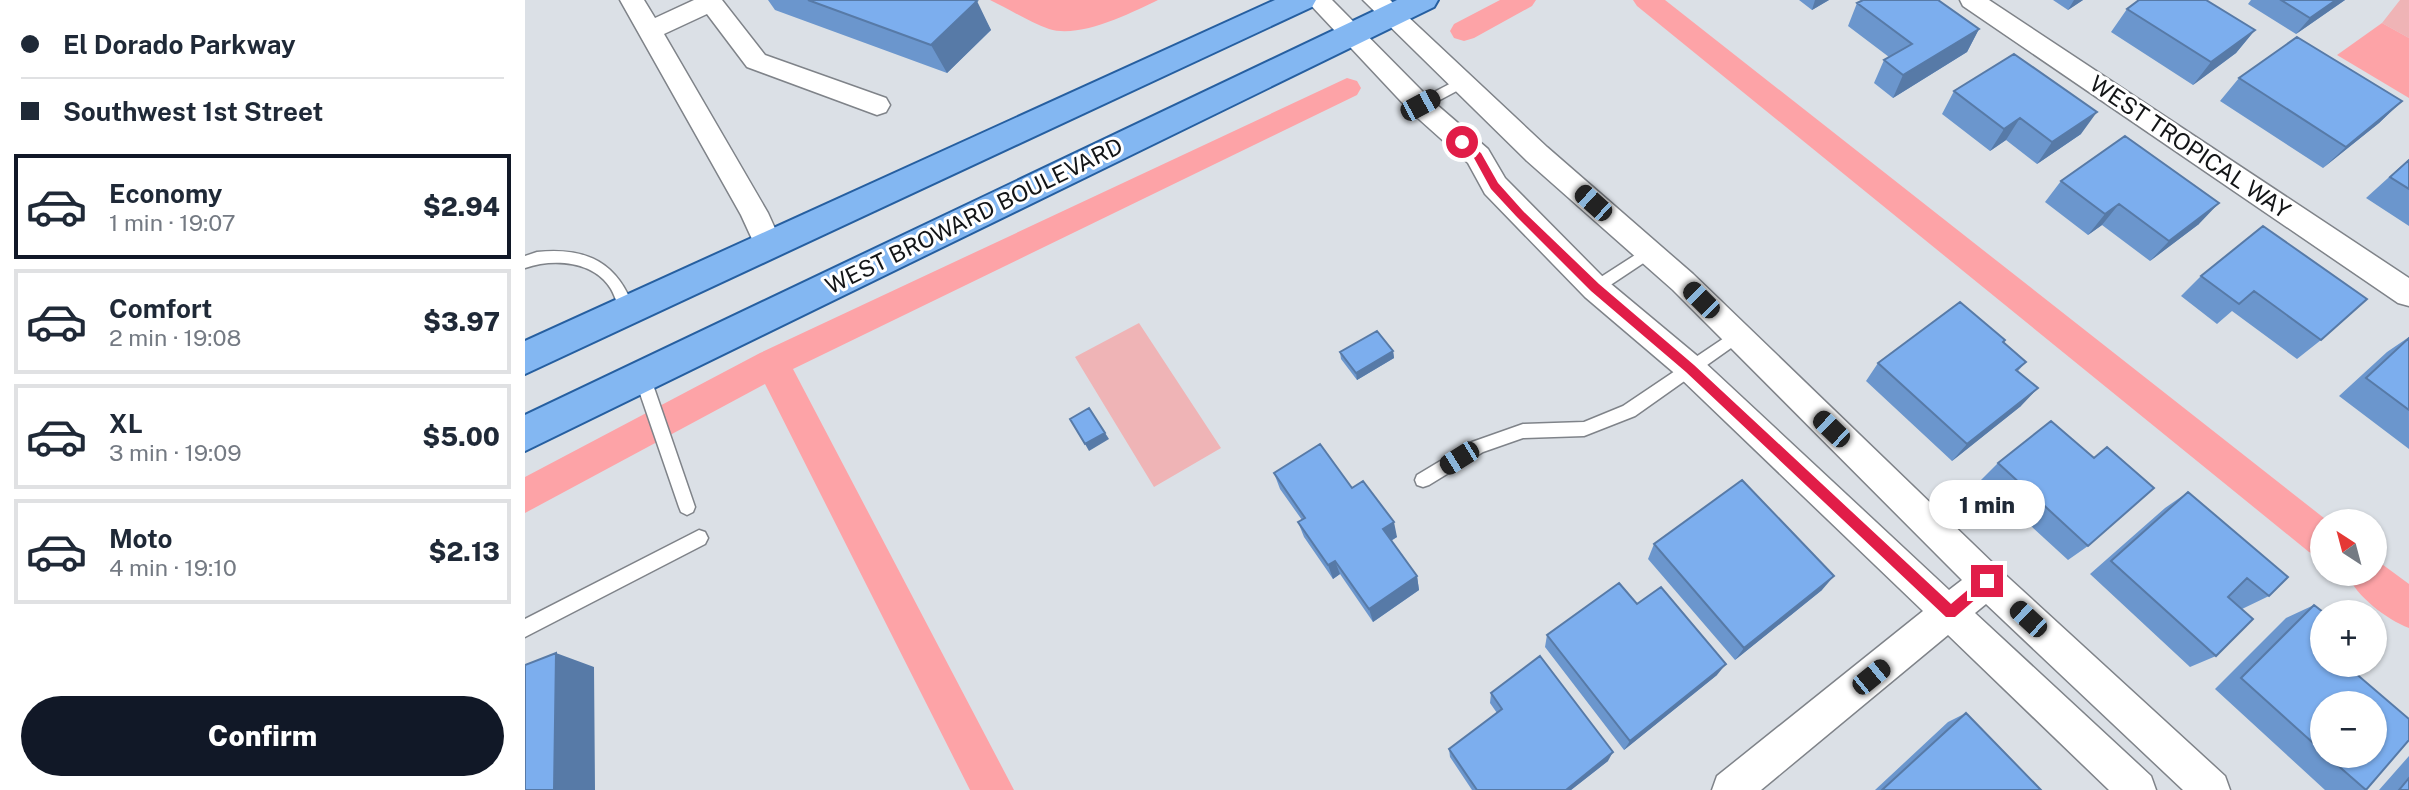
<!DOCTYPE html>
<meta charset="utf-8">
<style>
body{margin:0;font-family:"Public Sans",sans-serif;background:#f6f6f7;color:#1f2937;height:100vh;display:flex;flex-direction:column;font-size:26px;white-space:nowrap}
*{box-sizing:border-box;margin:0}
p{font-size:23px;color:#747a83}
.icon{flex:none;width:38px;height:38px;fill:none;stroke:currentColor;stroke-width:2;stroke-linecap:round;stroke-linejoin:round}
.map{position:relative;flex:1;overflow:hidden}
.side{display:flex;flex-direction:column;background:#fff;width:525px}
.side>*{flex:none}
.guide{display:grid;align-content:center;height:154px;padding:0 21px;background:#fff}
.needle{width:46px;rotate:324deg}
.controls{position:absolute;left:1785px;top:509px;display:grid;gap:14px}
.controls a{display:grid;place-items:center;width:77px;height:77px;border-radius:50%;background:#fff;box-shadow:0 2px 5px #0004;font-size:35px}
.end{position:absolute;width:32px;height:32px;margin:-16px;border:9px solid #e11d48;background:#fff;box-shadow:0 0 0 4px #fff}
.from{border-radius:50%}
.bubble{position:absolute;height:49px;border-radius:24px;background:#fff;box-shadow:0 2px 5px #0004;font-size:23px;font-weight:800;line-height:49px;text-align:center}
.car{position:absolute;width:21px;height:42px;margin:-21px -10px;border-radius:9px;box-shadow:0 0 5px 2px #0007;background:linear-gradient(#222 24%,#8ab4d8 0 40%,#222 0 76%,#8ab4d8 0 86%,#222 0)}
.guide b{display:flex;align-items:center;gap:24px;height:66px;font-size:26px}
.guide b+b{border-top:2px solid #e0e1e3}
.guide i{width:18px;height:18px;background:#1f2937}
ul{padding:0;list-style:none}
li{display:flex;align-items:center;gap:21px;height:105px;margin:0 14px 10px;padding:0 7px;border:4px solid #e0e1e3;border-radius:0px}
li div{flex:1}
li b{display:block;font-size:26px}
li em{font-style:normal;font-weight:800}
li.on{border-color:#111827}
li>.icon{width:63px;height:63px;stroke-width:1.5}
.button{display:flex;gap:14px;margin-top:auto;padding:14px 21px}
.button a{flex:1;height:80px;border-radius:42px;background:#111827;color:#fff;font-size:28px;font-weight:800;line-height:80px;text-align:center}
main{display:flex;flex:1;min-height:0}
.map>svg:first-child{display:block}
.green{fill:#efb4b6}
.water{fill:#fda3a7}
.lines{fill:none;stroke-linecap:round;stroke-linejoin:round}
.canal{fill:#fda3a7;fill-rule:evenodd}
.service-casing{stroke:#7f8389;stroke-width:3}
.minor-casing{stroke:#7f8389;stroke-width:3}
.primary-casing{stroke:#265fa0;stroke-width:4}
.service{fill:#fff;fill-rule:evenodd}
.minor{fill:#fff;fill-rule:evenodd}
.primary{fill:#83b7f2;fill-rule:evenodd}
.wall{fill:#6b96cd;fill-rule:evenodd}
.shaded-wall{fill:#577aa7}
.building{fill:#7caeee;stroke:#577aa7;stroke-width:2}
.route{fill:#e11d48}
.labels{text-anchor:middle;stroke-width:6;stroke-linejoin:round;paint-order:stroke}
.street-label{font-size:23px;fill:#131517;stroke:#fff}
</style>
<main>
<section class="side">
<div class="guide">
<b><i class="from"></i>El Dorado Parkway</b>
<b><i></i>Southwest 1st Street</b>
</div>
<ul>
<li class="on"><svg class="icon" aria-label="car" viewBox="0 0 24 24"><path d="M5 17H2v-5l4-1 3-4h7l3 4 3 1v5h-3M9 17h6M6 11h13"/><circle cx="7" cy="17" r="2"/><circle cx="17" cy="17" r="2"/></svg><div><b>Economy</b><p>1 min · 19:07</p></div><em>$2.94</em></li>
<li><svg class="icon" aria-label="car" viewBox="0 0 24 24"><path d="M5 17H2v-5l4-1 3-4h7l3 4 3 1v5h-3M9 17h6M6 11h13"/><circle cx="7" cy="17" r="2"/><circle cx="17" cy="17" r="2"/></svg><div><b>Comfort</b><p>2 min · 19:08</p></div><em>$3.97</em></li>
<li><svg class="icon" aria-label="car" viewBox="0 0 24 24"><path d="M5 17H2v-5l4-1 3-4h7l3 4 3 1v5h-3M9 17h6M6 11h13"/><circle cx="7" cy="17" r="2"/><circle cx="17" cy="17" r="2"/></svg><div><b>XL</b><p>3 min · 19:09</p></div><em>$5.00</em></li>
<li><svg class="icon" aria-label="car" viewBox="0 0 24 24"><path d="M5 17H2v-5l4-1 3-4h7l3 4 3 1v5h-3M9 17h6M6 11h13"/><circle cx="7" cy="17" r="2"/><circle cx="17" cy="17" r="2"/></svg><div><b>Moto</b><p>4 min · 19:10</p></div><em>$2.13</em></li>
</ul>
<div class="button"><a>Confirm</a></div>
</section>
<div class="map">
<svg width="1884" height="790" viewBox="0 0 1884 790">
<rect width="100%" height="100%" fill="#dbe0e6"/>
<path class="green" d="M1875,0H1884V38L1857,23Z
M614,323L696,448L629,487L550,357Z"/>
<path class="water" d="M465,0H633C606,13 555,39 524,29C504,22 484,9 465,0Z
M1857,23L1884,38V98L1812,55Z"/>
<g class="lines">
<path class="canal" d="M975,0H1011L1007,6L949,38L939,41L929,38L925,31L929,24Z
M1108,0H1140L1804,522H1797V557L1784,552L1112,6Z
M822,78L832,81L836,88L832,95L268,369L489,790H445L240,384L0,513V477L235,353Z
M1850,559L1884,584V628C1861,619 1832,597 1822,574H1850Z"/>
<defs>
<path id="service" d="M936,78L942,83L941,86L900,108H890V102Z
M1124,246L1129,248L1131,252L1129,256L1075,292H1065L1063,288L1065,284Z
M12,252C63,247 93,263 110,311L107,315H97C93,307 91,298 86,289C69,261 29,258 0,268V256Z
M1211,330L1216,331L1219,336L1216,341L1110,416L1059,436L998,438L958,452L904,485L898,487L892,485L890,480L892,475L947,442L998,424L1059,422L1098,406Z
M117,369L123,371L125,376L170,507L168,512L162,515L156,512L154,507L109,376L111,371Z
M174,530L180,532L183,538L180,544L0,637V619Z"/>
<path id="minor" d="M95,0H119L130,18L169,0H197L240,55L361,98L365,105L361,112L352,115L222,67L182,14L139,34L243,213L257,244L253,252L243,255L233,252L216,215Z
M781,0H807L904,98L963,149L980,178L1080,279L1176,359L1424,590L1437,580L1148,290L1002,161L838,0H865L1022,147L1168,274L1474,569L1700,776L1705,790H1658L1461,604L1450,613L1626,776L1631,790H1584L1423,635L1236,790H1187L1192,776L1398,611L1154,377L1060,297L960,194L943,163L886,112Z
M1435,0H1464L1884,278V306L1873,303L1438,6Z"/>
<path id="primary" d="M750,0H791L787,7L0,374V341Z
M872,0H913L909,7L0,451V415Z"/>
</defs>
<use href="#service" class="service-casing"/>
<use href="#minor" class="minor-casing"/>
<use href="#primary" class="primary-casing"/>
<use href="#service" class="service"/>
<use href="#minor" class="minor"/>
<use href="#primary" class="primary"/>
</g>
<path class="wall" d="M243,0H449L466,30L422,73L250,10Z
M1274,0H1304L1287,10Z
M1528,0H1558L1543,10Z
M1726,0H1820L1771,34L1723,4Z
M1332,3L1454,29L1442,52L1368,98L1349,83L1359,60L1364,57L1323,26Z
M1602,9L1730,30L1711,53L1668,85L1586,32Z
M1714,78L1877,101L1854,123L1798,168L1695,101Z
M1429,91L1556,134L1512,164L1481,140L1465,151L1417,114Z
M1884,159V226L1841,198Z
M1536,181L1674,224L1625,261L1577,225L1563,235L1520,202Z
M1738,226L1796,340L1772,359L1707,311L1692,324L1656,296L1676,276Z
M1884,337V449L1814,396L1862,352Z
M1478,343L1501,362L1493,371L1496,406L1427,461L1341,381L1353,363Z
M868,351L869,358L832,380L816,359L815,352Z
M1473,463L1563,546L1543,560L1456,480Z
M749,473L827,488L872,537L866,541L892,576L894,590L848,622L815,574L808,579L779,537L773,522L777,520L755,489Z
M1663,492L1744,596L1717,609L1691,656L1665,667L1565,574L1640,508Z
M1129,544L1297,590L1210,660L1123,559Z
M1112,604L1192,675L1099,750L1020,647L1022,635Z
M1789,605L1798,612H1797V665H1836L1829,672L1884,719V740L1841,790H1800L1690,689L1761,618ZM1797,704H1850V756H1797Z
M966,693L1083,761L1046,790H947L925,757L924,749L972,713L965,703Z
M1441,713L1516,790H1350L1423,722Z
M1884,756V790H1854Z"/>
<path class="shaded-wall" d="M1290,0H1304L1287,10Z
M1549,0H1558L1543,10Z
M1811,0H1820L1771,34L1785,18Z
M452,1L466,30L422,73L406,45Z
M1454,29L1442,52L1368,98L1378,75Z
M1730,30L1711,53L1668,85L1686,62Z
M1877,101L1854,123L1798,168L1821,147Z
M1572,112L1556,134L1512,164L1527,142Z
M1495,118L1481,140L1465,151L1479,129Z
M1694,203L1674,224L1625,261L1644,241Z
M1594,204L1577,225L1563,235L1580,214Z
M868,351L869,358L832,380L831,373Z
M1513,388L1496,406L1427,461L1442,444Z
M564,408L584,439L564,451L560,444Z
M869,522L872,537L860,544L858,529Z
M810,561L815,574L808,579L803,565Z
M892,576L894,590L848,622L844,609Z
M1309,576L1297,590L1210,660L1219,648Z
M31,653L69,667L70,790H29Z
M1201,664L1192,675L1099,750L1105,741Z
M1088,752L1083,761L1046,790H1041Z"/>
<path class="building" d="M283,0H449L452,1L406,45Z
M1338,0H1413L1454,29L1378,75L1359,60L1387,44L1332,3Z
M1614,0H1681L1730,30L1686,62L1602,9Z
M1756,0H1811L1785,18Z
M1772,37L1877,101L1821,147L1714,78Z
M1489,54L1572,112L1527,142L1495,118L1479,129L1429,91Z
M1600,136L1694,203L1644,241L1594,204L1580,214L1536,181Z
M1884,160V189L1865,177Z
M1738,226L1842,299L1796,340L1729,291L1714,304L1676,276Z
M1435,302L1480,340L1478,342L1501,362L1491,370L1513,388L1442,444L1353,363Z
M852,331L868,351L831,373L815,352Z
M1884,338V410L1841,378Z
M564,408L580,433L560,444L545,419Z
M1526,421L1569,458L1582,447L1629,488L1563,546L1473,463Z
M795,444L827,488L838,481L869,522L858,529L892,576L844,609L810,561L803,565L773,522L780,518L749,473Z
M1217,480L1309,576L1219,648L1129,544Z
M1663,492L1763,577L1744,596L1722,578L1703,597L1728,619L1691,656L1586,561Z
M1094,583L1112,604L1136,587L1201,664L1105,741L1022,635Z
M1789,605L1798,612H1797V665H1836L1829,672L1884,719V740L1841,790L1802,756H1850V704H1797V751L1716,678Z
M31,653L29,790H0V665Z
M1015,656L1088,752L1041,790H952L924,749L977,709L966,693Z
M1441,713L1516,790H1357Z
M1884,778V790H1874Z"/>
<path class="route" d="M937,139L956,153L973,183L998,211L1074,284L1169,365L1426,604L1458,577H1467V585L1430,617H1421L1161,372L1066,291L991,216L966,189L949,158L934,145L933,142Z"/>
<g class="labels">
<g class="street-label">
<text transform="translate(1665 147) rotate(34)" y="8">WEST TROPICAL WAY</text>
<text transform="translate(449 216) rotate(-26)" y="8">WEST BROWARD BOULEVARD</text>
</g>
</g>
</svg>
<div class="controls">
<a><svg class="needle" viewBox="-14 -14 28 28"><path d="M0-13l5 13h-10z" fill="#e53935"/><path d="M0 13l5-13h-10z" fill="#747a83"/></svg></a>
<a>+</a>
<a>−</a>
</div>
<i class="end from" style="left:937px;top:142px"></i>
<i class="end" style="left:1462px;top:581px"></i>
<div class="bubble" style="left:1404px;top:480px;width:116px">1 min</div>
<i class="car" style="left:895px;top:105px;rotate:62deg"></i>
<i class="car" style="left:1068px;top:203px;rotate:312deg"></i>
<i class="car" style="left:1176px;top:300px;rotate:315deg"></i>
<i class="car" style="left:1306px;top:429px;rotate:314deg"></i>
<i class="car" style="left:934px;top:458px;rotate:238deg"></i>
<i class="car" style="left:1503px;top:619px;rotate:313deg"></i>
<i class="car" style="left:1346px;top:677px;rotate:51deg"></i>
</div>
</main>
